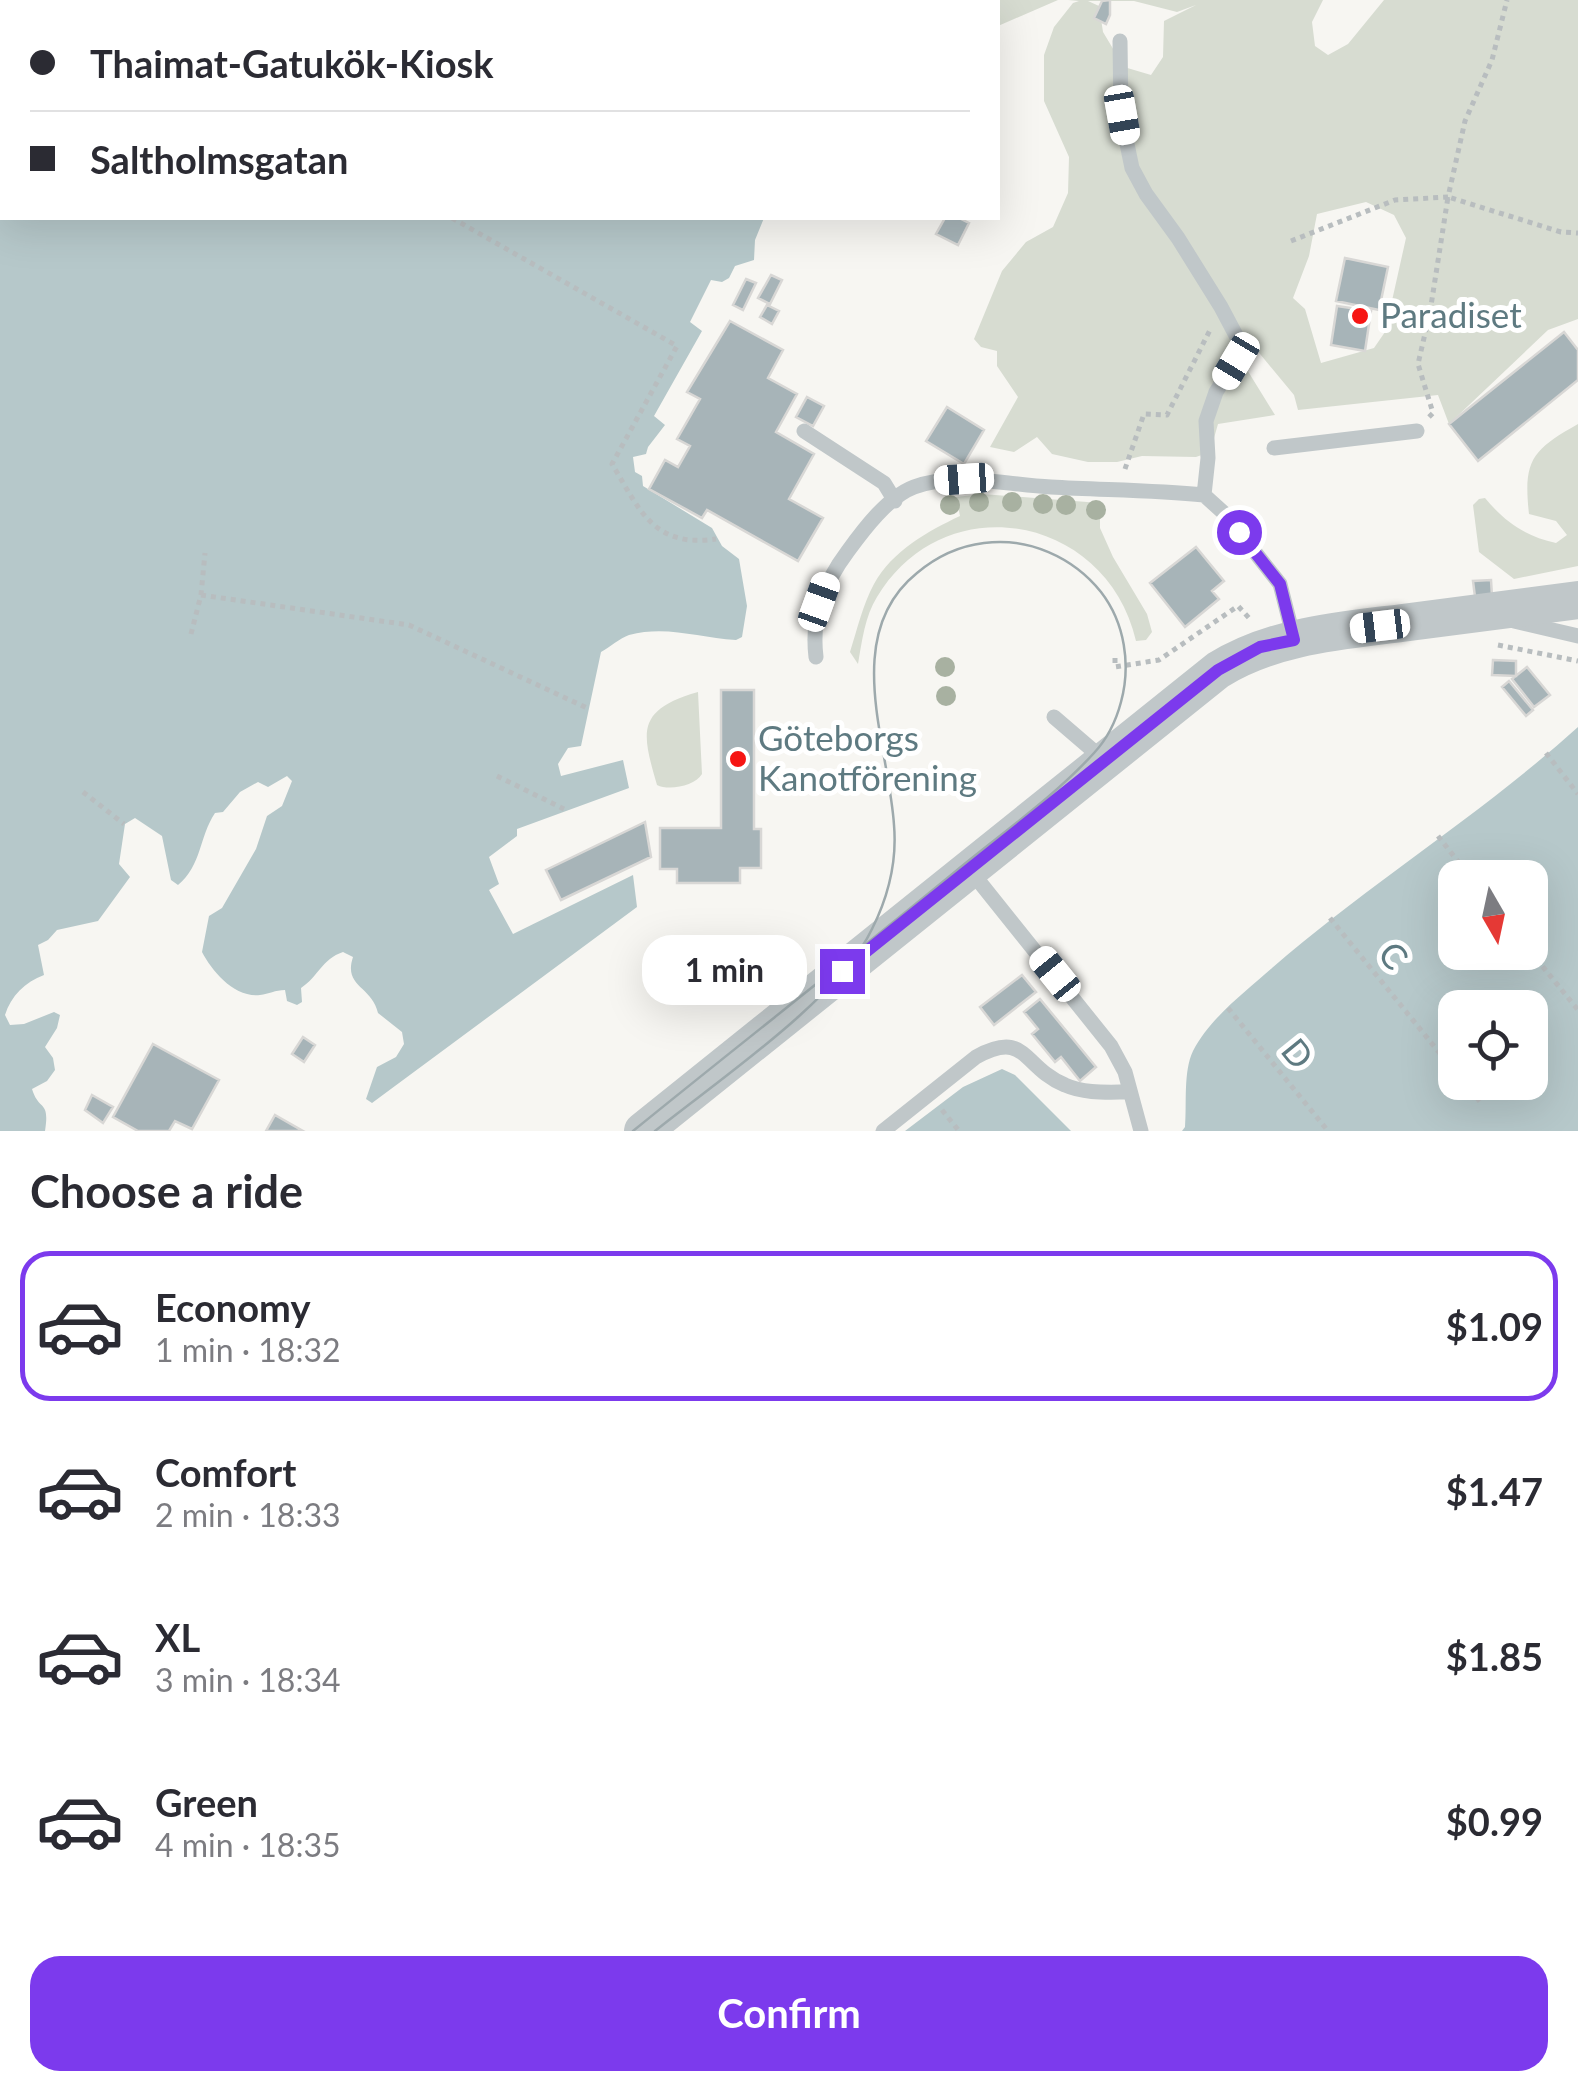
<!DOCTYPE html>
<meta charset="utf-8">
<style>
body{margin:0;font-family:Lato,sans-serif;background:#f2f2f3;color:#2b2b33;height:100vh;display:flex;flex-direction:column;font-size:38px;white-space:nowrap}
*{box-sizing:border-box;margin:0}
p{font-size:32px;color:#7c7c81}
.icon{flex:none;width:55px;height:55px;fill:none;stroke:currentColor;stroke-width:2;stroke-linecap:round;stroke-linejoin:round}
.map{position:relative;height:1131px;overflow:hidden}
.drawer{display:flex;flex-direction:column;background:#fff;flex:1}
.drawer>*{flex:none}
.hud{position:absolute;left:0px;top:0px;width:1000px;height:220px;box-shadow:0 10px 40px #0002;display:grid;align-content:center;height:220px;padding:0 30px;background:#fff}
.needle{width:65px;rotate:171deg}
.fabs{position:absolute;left:1438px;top:860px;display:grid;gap:20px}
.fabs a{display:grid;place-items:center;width:110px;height:110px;border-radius:20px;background:#fff;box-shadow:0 10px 40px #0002;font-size:50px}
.end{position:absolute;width:45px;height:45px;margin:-22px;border:12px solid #7c3aed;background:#fff;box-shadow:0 0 0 5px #fff}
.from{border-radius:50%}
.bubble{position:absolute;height:70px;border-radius:30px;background:#fff;box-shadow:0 10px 40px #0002;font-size:32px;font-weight:700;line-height:70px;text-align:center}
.car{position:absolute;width:30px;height:60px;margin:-30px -15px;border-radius:12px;box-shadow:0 0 8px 2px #0007;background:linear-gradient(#fff 24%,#345 0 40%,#fff 0 76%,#345 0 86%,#fff 0)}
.hud b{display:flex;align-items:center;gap:35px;height:95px;font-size:38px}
.hud b+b{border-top:2px solid #e1e1e2}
.hud i{width:25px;height:25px;background:#2b2b33}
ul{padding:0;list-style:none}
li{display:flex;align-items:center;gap:30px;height:150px;margin:0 20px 15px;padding:0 10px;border:5px solid transparent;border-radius:30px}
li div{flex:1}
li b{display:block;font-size:38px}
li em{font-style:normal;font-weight:700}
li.active{border-color:#7c3aed}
li>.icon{width:90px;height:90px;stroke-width:1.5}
h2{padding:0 30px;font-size:45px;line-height:120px}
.action{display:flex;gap:20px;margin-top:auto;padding:20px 30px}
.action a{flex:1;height:115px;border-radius:30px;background:#7c3aed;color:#fff;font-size:40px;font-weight:700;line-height:115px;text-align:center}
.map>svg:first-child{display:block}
.green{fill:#d7dcd1;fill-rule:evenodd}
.water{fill:#b6c8ca;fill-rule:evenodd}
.building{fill:#a7b4b8;stroke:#d8d7d5;stroke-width:2.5}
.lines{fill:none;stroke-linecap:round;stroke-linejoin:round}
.path{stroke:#b8bdbf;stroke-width:5;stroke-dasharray:5 5;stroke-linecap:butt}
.service{stroke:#c0c7c9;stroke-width:15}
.tertiary{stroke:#c0c7c9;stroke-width:38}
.tram{stroke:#9da9ac;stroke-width:2.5}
.tree{fill:#a8b1a1}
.route{stroke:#7c3aed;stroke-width:12}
.poi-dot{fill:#f61513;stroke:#fff;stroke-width:4}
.labels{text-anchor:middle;stroke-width:10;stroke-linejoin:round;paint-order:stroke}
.poi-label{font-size:35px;fill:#5e7a81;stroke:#fff;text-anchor:start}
.street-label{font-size:35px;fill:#5e7a81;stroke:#fff}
</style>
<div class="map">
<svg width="1578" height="1131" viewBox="0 0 1578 1131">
<rect width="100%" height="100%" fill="#f7f6f2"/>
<path class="green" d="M912,0H1058L998,26V2H909Z
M1068,0H1323L1312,22L1315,46L1328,55L1348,44L1384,0H1578V319L1548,330L1449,424L1438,395L1298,410L1294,395L1251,343L1249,334L1233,347L1275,415L1218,424L1210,452L1196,457L1142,456L1117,462H1088L1052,454L1037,437L1014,452L990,447L1018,397L997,366V351L981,347L974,339L1002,271L1026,242L1053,227L1068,193L1069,157L1044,101V55L1054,27L1073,3L1079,1ZM1088,1H1134L1177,12L1196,5L1164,21L1163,57L1151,75L1124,67L1103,32L1099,6ZM1366,202L1394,215L1406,238L1385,332L1374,348L1321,363L1305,309L1293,298L1309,256L1317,214Z
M1578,424V566L1514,579L1479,552L1473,505L1479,499L1485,498C1505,522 1525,536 1556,543L1567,535L1556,521L1529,514C1523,460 1532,450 1578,424Z
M982,494L1100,503V528L1113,557L1147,614L1152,632L1146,640L1136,641C1107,515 945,484 877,597C865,616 862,641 858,664L850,652C857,630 863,604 874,584C892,551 928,531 960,516L956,497Z
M698,692L702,774C695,786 669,791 657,785C642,733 635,710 698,692Z"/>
<path class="water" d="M0,0H912L2,2V218H764L755,240L754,260L735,266L729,278L722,282L711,280L690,322L702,331L654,416L665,425L648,447L646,454L633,457L635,472L642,476L643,486L712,528L722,546L739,559L747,606L742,637L736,640C699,638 667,625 629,635C620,638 610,647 601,652L581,746L568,748L558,764L561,776L623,760L629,788L517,829V836L489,857L499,884L489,890L513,934L633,875L637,907L372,1103L366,1099L377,1067L396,1057L404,1044L402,1032L378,1013C372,986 343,987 353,957L343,952C322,959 318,977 301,988L302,1002L297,1005L287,1001L285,990C275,990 269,994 260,995C234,998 212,971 202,952L209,916L222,908L256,849L267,816L282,806L292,781L287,776L268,787L258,782L240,792L223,812L215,813C199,837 202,865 178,885L171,880L162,836L135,818L125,824L119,864L130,877L98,921L57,930L48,940L38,945L44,975C25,982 11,996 5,1015L10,1025L24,1024L54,1012L60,1015L57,1028L45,1047L53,1058L55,1070L47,1081L32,1089C39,1112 50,1099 45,1131H0Z
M1578,727V1131H1182L1185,1127C1187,1104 1183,1072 1193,1051C1210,1018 1245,992 1272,968C1370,883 1482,814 1578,727ZM1455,878H1530V952H1455ZM1455,1008H1530V1082H1455Z
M1002,1069L1015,1075L1071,1131H905L963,1087Z"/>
<path class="building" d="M1110,0V15L1106,24L1094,18L1102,1Z
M945,218H959L969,223L958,245L936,234Z
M1345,258L1388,267L1379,310L1336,301Z
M771,275L782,280L770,304L758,298Z
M746,279L756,283L743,310L733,305Z
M767,305L779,311L772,324L760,317Z
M1337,306L1371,311L1365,351L1331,345Z
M730,321L783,350L768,378L797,394L776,432L814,454L789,499L823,518L798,561L707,510L702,518L649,489L665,460L678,467L690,446L677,439L700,399L687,392Z
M1564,332L1578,350V380L1478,461L1449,424Z
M807,397L824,406L813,426L796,417Z
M947,407L984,430L964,464L926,441Z
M1196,547L1224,581L1212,591L1219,599L1185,627L1150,583Z
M1491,580L1492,596L1475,597L1473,581Z
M1493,660L1516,661V676L1492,675Z
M1527,667L1550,695L1534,707L1512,679Z
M1509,681L1533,710L1526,716L1502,687Z
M721,690H754V829H761V868H740V883H677V869H660V828H721Z
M645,822L651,857L561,900L546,870Z
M1022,975L1036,992L994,1025L980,1007Z
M1040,999L1096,1067L1080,1081L1061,1057L1055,1062L1032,1034L1038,1029L1024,1012Z
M303,1037L315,1045L304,1062L292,1054Z
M153,1044L219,1080L192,1129L175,1121L169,1131H138L113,1117Z
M92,1095L113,1107L103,1123L85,1110Z
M275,1115L303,1131H266Z"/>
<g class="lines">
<path class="path" d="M452,218L677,346L612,464C640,510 653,548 716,539
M1291,241L1395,200L1448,197L1465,121L1492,60L1507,0
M1429,417L1433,413L1418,364L1430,312L1448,197L1561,232L1578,233
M1125,469L1144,414L1167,415L1211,328
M201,595L409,625L587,708
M191,634L201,595L205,553
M1498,645L1578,661
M1115,658V667L1159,660L1238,606L1249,618
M1546,753L1578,794
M497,776L564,809
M83,792L124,824
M1438,836L1471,878
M1330,918L1455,1072
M1530,951L1578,1010
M1228,1008L1328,1131
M1464,1082L1481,1103
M942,1110L959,1131"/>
<path class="service" d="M1120,41L1121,115L1132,168L1146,194L1178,238L1221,307L1240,343L1238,357L1216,392L1206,421L1208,458L1204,495
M804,431L884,483L895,501
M1274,448L1417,431
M1514,621L1578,636
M816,657C811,616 824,583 848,551C864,529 888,497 914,487C957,471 1006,485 1051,487C1102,490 1153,490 1204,495L1225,514L1280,584L1294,639
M1054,717L1104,760
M970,870L1111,1046L1125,1072L1141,1131
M883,1131L976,1057C1027,1029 1022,1067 1065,1085C1085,1094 1108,1092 1129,1092"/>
<path class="tertiary" d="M643,1131L1218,670C1273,636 1338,631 1402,623C1461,615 1520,608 1578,600"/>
<path class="tram" d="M633,1131C740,1044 849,959 956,871C1002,833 1054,797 1094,753C1108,738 1116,721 1121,702C1131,665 1125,623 1101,592C1073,557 1028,537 984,543C959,546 936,557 917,573C840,635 889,745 894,825C897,860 888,897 872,929C839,999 717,1081 655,1131"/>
</g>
<g class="tree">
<circle cx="979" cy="502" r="10"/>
<circle cx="1012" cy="502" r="10"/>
<circle cx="1043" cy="504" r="10"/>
<circle cx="950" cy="505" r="10"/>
<circle cx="1066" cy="505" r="10"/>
<circle cx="1096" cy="510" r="10"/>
<circle cx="945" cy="667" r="10"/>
<circle cx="946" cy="696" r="10"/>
</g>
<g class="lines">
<path class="route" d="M842,971L1218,670L1260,647L1294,640L1280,584L1239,532"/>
</g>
<g class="poi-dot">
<circle cx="1360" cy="316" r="10"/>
<circle cx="738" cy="759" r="10"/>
</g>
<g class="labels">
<g class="poi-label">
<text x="1380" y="328">Paradiset</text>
<text x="758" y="751">Göteborgs<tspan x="758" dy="40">Kanotförening</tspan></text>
</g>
<g class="street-label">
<text transform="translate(1393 956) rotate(51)" y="12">C</text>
<text transform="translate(1297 1054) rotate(51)" y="12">D</text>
</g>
</g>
</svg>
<div class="fabs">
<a><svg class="needle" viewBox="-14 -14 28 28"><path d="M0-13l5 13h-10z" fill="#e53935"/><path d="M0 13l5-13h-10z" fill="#7c7c81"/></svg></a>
<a><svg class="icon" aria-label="locate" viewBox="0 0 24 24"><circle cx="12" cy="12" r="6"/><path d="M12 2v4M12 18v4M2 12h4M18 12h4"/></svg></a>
</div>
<i class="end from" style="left:1239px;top:532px"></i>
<i class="end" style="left:842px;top:971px"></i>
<div class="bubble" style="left:642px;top:935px;width:165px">1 min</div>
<i class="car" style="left:1122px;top:115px;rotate:170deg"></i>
<i class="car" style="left:1236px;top:361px;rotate:211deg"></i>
<i class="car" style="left:964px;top:479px;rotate:266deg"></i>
<i class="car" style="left:819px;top:602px;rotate:20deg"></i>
<i class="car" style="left:1380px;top:626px;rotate:263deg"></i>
<i class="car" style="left:1055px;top:974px;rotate:321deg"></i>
<div class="hud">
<b><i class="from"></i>Thaimat-Gatukök-Kiosk</b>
<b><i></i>Saltholmsgatan</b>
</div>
</div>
<section class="drawer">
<h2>Choose a ride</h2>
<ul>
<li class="active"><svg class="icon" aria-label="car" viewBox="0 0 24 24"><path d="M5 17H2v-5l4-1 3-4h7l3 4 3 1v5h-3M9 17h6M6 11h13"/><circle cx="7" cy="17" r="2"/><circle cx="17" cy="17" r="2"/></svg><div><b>Economy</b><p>1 min · 18:32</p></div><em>$1.09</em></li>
<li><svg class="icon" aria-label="car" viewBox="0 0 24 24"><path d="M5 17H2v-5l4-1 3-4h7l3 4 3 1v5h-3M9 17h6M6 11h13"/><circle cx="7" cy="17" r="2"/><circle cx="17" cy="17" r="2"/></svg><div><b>Comfort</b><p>2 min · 18:33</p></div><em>$1.47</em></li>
<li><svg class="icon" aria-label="car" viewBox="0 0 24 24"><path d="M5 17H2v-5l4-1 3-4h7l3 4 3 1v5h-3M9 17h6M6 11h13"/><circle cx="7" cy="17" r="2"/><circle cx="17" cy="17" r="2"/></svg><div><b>XL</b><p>3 min · 18:34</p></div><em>$1.85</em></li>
<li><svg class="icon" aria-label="car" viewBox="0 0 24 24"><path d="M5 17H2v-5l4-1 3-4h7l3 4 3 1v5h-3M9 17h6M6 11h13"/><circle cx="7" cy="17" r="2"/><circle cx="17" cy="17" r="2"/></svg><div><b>Green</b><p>4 min · 18:35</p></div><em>$0.99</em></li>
</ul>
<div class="action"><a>Confirm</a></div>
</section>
